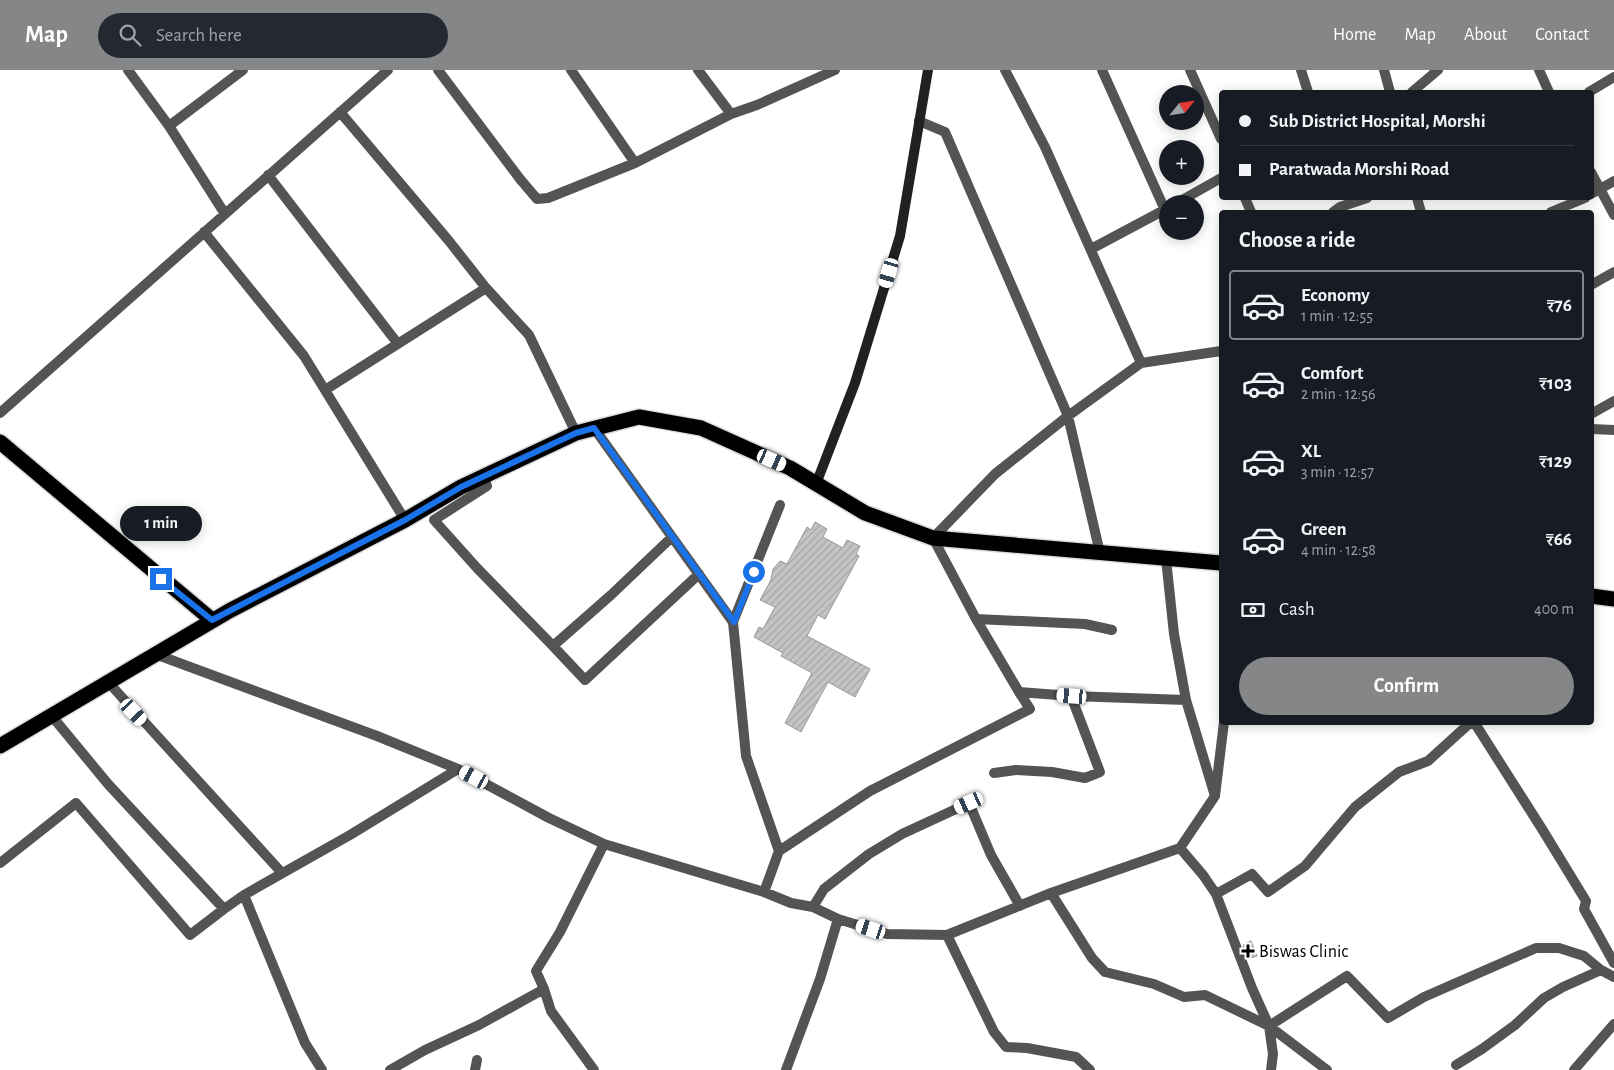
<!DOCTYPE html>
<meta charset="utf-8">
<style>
body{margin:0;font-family:"Alegreya Sans",sans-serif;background:#242831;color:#f1f3f6;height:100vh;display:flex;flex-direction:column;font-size:19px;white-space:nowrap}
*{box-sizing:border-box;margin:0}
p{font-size:16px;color:#9ea1a6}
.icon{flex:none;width:28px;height:28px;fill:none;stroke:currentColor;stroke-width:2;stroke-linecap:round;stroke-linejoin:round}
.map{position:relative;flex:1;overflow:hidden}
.sheet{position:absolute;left:1219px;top:140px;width:375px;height:515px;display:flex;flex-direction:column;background:#171b24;border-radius:5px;box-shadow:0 2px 12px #0003}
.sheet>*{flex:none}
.hud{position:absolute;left:1219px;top:20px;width:375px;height:110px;border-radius:5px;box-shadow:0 2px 12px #0003;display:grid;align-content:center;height:110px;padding:0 20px;background:#171b24}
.needle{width:32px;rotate:60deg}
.controls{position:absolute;left:1159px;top:15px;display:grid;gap:10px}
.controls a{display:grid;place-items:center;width:45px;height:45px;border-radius:50%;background:#171b24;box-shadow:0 2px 12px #0003;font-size:25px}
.end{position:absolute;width:22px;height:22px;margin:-11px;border:6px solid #1a73e8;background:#fff;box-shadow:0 0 0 2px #fff}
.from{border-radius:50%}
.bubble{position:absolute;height:35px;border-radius:18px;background:#171b24;box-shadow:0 2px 12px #0003;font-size:16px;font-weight:700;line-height:35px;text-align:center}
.car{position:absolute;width:15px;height:30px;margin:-15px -8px;border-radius:6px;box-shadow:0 0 4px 1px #0007;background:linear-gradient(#fff 24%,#345 0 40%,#fff 0 76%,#345 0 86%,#fff 0)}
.hud b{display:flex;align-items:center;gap:18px;height:48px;font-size:19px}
.hud b+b{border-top:1px solid #363941}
.hud i{width:12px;height:12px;background:#f1f3f6}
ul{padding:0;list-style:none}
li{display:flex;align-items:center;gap:15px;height:70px;margin:0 10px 8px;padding:0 10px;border:2px solid transparent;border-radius:5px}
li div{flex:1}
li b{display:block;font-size:19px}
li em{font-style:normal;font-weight:700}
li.selected{border-color:#858687}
li>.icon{width:45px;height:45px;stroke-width:1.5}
h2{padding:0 20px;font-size:22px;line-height:60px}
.pay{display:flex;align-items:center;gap:12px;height:55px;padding:0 20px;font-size:19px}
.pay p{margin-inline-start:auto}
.cta{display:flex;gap:10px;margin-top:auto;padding:10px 20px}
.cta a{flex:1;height:58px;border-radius:30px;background:#858687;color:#fff;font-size:20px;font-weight:700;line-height:58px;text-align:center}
header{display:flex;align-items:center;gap:30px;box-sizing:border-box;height:70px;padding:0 25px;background:#858687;color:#fff}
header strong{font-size:24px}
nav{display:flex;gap:28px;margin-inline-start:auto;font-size:18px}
.search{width:350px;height:45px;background:#242831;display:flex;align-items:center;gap:12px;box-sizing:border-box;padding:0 18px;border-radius:28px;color:#9ea1a6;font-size:19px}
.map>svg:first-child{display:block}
.building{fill:url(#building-hatch);stroke:#989898}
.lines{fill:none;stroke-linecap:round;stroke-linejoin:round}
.highway-casing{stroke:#dbdbdb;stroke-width:18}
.street{stroke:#545454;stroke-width:10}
.secondary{stroke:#212121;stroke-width:10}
.highway{stroke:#000;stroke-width:15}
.route{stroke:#1a73e8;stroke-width:6}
.poi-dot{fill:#000;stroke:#fff;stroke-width:2}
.labels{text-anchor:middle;stroke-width:4;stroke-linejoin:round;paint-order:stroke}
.poi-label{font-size:18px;fill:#000;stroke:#fff;text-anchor:start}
</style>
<header>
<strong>Map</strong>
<div class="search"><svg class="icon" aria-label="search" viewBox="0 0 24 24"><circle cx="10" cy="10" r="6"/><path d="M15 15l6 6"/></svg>Search here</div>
<nav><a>Home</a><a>Map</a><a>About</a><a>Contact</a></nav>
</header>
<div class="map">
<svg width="1614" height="1000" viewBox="0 0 1614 1000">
<defs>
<pattern id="building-hatch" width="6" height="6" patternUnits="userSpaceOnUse" patternTransform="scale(1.25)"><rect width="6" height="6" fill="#c4c4c4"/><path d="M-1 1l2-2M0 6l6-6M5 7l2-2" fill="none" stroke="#a7a7a7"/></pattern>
</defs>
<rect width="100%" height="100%" fill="#fff"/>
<path class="building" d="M815,452L827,459L823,467L843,478L847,470L860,476L856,484L859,486L825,549L818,545L807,566L870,599L855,627L828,612L801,662L785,653L812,603L781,586L783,583L754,567L759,557L763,559L775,537L760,530L771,510L773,499L780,491L787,494L807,457L811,460Z
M1251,871L1257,886L1248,889L1243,875Z"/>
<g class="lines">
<defs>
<path id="highway" d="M0,372L212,550
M1591,526L1614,529
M0,676L229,541L405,450L461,417L576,363L639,347L701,358L790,398L865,443L933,468L1221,493"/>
</defs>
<use href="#highway" class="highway-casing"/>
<path class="street" d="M128,0L169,56
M438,0L520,109L537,129L548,128L635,93L731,44L757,35L835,0
M571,0L635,93
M698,0L731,44
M1102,0L1165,140
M1190,0L1221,69
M1301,0L1308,22
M1384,0L1390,22
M1539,0L1549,22
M1412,22L1438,0
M1589,22L1614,7
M340,42L449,171L486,218L529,265L576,363
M919,51L945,62L1068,346L1100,483
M1591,102L1614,145
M268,105L398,274
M1591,124L1614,111
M1245,128L1251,142
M1417,128L1421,142
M1175,134L1221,108
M1333,142L1340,137L1367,128
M1551,142L1585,128
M225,144L169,56L243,0
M204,162L304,286L405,450
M1091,179L1168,138
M1591,215L1614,202
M1141,293L1221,281
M325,320L486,218
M0,343L388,0
M1591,344L1614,331
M594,358L733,552
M1591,359L1614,360
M483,406L487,416L434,450L477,498L553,576
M672,467L611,525L553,576L585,610L699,504
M1166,489L1174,564L1186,630L1215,726
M976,549L933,468L995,404L1068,346L1141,293L1045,77L1005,0
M1112,560L1085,554L976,549L1019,622L1071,626L1186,630
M155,584L377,666L458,699L549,748L604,774L764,822L791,833L813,837L838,849L887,864L947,865L1051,823L1180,778L1203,805L1216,824L1252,918L1269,956L1327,1000
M108,612L282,803
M51,645L108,714L224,839L244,825L305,973L322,1000
M1474,652L1542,759L1586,831L1584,839L1614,893
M994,703L1016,700L1052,702L1085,708L1100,702L1071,626
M1180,778L1215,726L1224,652
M779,781L870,721L1030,639L1019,622
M0,793L76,733L190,865L224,839
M764,822L779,781L746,686L733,552L780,435
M1051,823L1092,888L1105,902L1154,914L1184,927L1205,925L1269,956
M1216,824L1252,804L1268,822L1305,796L1355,737L1399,702L1428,691L1471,652
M244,825L350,765L458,699
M813,837L824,819L869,784L902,764L969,733L991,785L1020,836
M947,865L994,962L1006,977L1027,978L1076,987L1090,1000
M1456,995L1482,979L1515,955L1544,928L1563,917L1601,900
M390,1000L425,980L479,955L544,919
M475,1000L477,990
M594,1000L551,941L544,919L536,901L560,862L604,774
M786,1000L820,909L838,849
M1271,1000L1273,984L1269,956L1347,906L1388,948L1424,927L1536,878H1559L1584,886L1601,900L1614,907
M1574,1000L1614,954"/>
<path class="secondary" d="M816,414L855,313L900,166L928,0"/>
<use href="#highway" class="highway"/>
</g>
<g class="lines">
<path class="route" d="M161,509L212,550L405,450L461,417L576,363L594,358L734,552L754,502"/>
</g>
<path class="poi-dot" d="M1245.5 873.5h5v5h5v5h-5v5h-5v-5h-5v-5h5z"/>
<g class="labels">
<g class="poi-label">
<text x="1259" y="887">Biswas Clinic</text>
</g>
</g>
</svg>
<div class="controls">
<a><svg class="needle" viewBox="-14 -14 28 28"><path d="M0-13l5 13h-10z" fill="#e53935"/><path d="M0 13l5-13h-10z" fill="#9ea1a6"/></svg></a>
<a>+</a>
<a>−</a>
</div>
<i class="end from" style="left:754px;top:502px"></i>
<i class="end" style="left:161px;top:509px"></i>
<div class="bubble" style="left:120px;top:436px;width:82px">1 min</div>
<i class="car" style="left:889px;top:203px;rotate:197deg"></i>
<i class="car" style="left:772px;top:390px;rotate:114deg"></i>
<i class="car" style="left:1072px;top:626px;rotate:274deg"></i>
<i class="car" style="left:134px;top:642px;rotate:137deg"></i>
<i class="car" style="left:474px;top:707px;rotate:298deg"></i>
<i class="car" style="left:969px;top:733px;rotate:246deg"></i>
<i class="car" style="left:871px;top:859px;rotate:288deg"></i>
<div class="hud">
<b><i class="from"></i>Sub District Hospital, Morshi</b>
<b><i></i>Paratwada Morshi Road</b>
</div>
<section class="sheet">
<h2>Choose a ride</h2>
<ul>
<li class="selected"><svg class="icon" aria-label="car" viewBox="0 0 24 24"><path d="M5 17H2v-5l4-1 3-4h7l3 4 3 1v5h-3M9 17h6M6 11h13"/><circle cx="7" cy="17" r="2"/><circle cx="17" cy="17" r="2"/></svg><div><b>Economy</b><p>1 min · 12:55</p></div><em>₹76</em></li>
<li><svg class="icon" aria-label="car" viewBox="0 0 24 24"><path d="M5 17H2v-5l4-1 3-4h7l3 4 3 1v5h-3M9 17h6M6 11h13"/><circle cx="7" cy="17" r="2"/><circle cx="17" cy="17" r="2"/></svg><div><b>Comfort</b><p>2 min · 12:56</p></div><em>₹103</em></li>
<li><svg class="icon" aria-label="car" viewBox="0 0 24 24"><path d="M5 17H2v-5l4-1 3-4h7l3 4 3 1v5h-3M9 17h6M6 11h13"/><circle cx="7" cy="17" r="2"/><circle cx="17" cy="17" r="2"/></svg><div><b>XL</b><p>3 min · 12:57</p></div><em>₹129</em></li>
<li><svg class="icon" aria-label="car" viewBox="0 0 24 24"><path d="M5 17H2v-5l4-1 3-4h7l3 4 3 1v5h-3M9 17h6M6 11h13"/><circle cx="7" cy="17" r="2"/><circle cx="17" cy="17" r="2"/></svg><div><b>Green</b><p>4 min · 12:58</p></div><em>₹66</em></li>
</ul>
<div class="pay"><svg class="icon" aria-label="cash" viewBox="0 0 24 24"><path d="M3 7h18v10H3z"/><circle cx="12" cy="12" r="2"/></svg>Cash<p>400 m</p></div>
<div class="cta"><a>Confirm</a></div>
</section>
</div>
